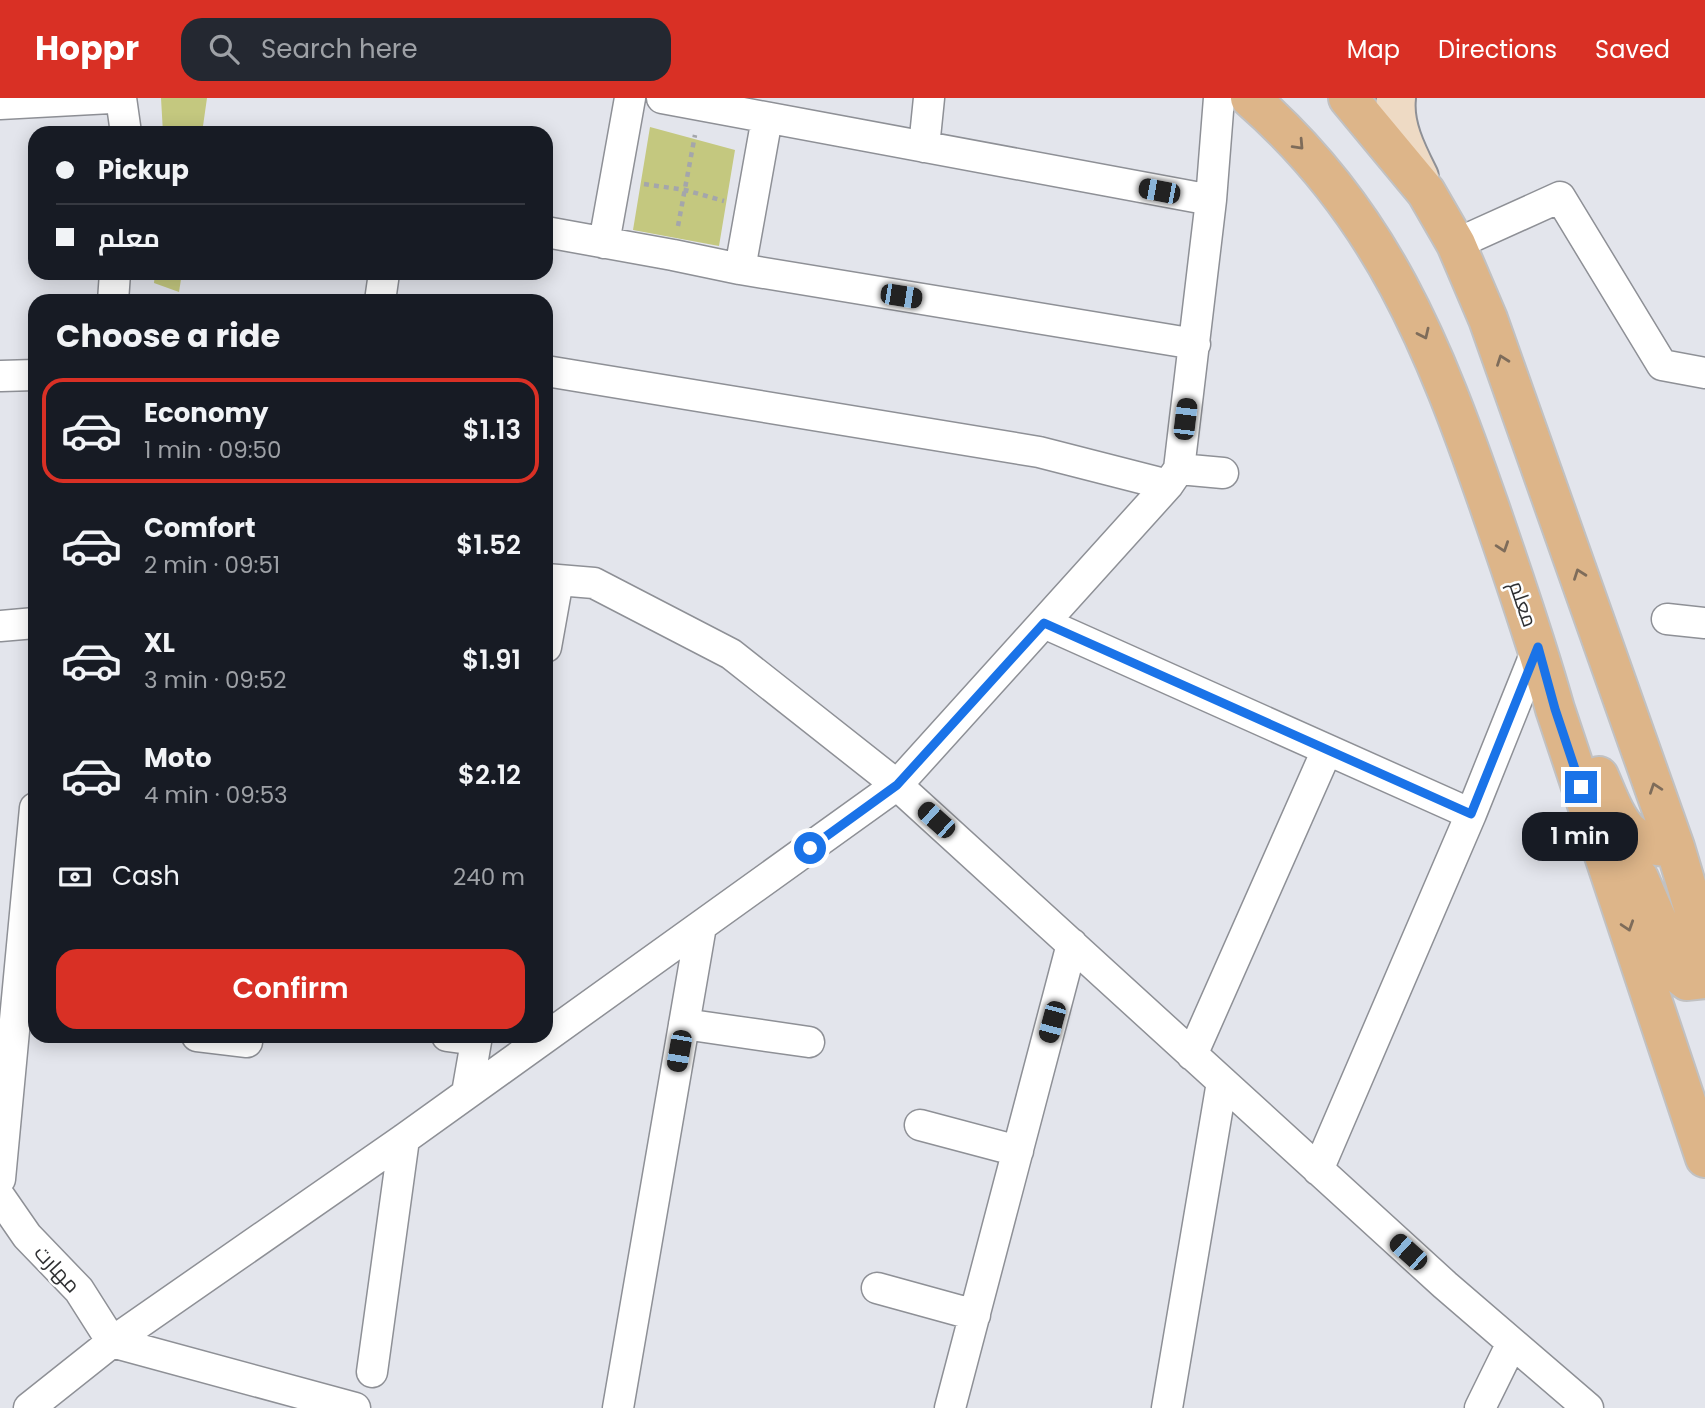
<!DOCTYPE html>
<meta charset="utf-8">
<style>
body{margin:0;font-family:Poppins,Cairo,sans-serif;background:#242831;color:#f1f3f6;height:100vh;display:flex;flex-direction:column;font-size:26px;white-space:nowrap}
*{box-sizing:border-box;margin:0}
p{font-size:23px;color:#9ea1a6}
.icon{flex:none;width:38px;height:38px;fill:none;stroke:currentColor;stroke-width:2;stroke-linecap:round;stroke-linejoin:round}
.map{position:relative;flex:1;overflow:hidden}
.panel{position:absolute;left:28px;top:196px;width:525px;height:749px;display:flex;flex-direction:column;background:#171b24;border-radius:21px;box-shadow:0 4px 18px #0003}
.panel>*{flex:none}
.guide{position:absolute;left:28px;top:28px;width:525px;height:154px;border-radius:21px;box-shadow:0 4px 18px #0003;display:grid;align-content:center;height:154px;padding:0 28px;background:#171b24}
.end{position:absolute;width:32px;height:32px;margin:-16px;border:9px solid #1a73e8;background:#fff;box-shadow:0 0 0 4px #fff}
.from{border-radius:50%}
.bubble{position:absolute;height:49px;border-radius:21px;background:#171b24;box-shadow:0 4px 18px #0003;font-size:23px;font-weight:600;line-height:49px;text-align:center}
.car{position:absolute;width:21px;height:42px;margin:-21px -10px;border-radius:9px;box-shadow:0 0 5px 2px #0007;background:linear-gradient(#222 24%,#8ab4d8 0 40%,#222 0 76%,#8ab4d8 0 86%,#222 0)}
.guide b{display:flex;align-items:center;gap:24px;height:66px;font-size:26px}
.guide b+b{border-top:2px solid #363941}
.guide i{width:18px;height:18px;background:#f1f3f6}
ul{padding:0;list-style:none}
li{display:flex;align-items:center;gap:21px;height:105px;margin:0 14px 10px;padding:0 14px;border:4px solid transparent;border-radius:21px}
li div{flex:1}
li b{display:block;font-size:26px}
li em{font-style:normal;font-weight:600}
li.active{border-color:#d93025}
li>.icon{width:63px;height:63px;stroke-width:1.5}
h2{padding:0 28px;font-size:32px;line-height:84px}
.pay{display:flex;align-items:center;gap:18px;height:77px;padding:0 28px;font-size:26px}
.pay p{margin-inline-start:auto}
.primary-button{display:flex;gap:14px;margin-top:auto;padding:14px 28px}
.primary-button a{flex:1;height:80px;border-radius:21px;background:#d93025;color:#fff;font-size:28px;font-weight:600;line-height:80px;text-align:center}
header{display:flex;align-items:center;gap:42px;box-sizing:border-box;height:98px;padding:0 35px;background:#d93025;color:#fff}
header strong{font-size:33px}
nav{display:flex;gap:38px;margin-inline-start:auto;font-size:24px}
.search{width:490px;height:63px;background:#242831;display:flex;align-items:center;gap:18px;box-sizing:border-box;padding:0 24px;border-radius:21px;color:#9ea1a6;font-size:26px}
.map>svg:first-child{display:block}
.green{fill:#c4c87f}
.lines{fill:none;stroke-linecap:round;stroke-linejoin:round}
.street-casing{stroke:#8e9096;stroke-width:33}
.secondary-casing{stroke:#8e9096;stroke-width:42}
.primary-casing{stroke:#c1c1c2;stroke-width:42}
.path{stroke:#a4a6ab;stroke-width:4.5;stroke-dasharray:5 5;stroke-linecap:butt}
.street{stroke:#fff;stroke-width:30}
.secondary{stroke:#eedac4;stroke-width:38}
.primary{stroke:#ddb589;stroke-width:38}
.oneway{stroke:#7e6c5a}
.route{stroke:#1a73e8;stroke-width:9}
.labels{text-anchor:middle;stroke-width:5;stroke-linejoin:round;paint-order:stroke}
.street-label{font-size:21px;fill:#303133;stroke:#fff}
</style>
<header>
<strong>Hoppr</strong>
<div class="search"><svg class="icon" aria-label="search" viewBox="0 0 24 24"><circle cx="10" cy="10" r="6"/><path d="M15 15l6 6"/></svg>Search here</div>
<nav><a>Map</a><a>Directions</a><a>Saved</a></nav>
</header>
<div class="map">
<svg width="1705" height="1310" viewBox="0 0 1705 1310">
<rect width="100%" height="100%" fill="#e3e5ec"/>
<path class="green" d="M161,0H207L202,35H163Z
M650,29L735,52L719,148L633,132Z
M155,175H182L179,194L154,185Z"/>
<g class="lines">
<defs>
<path id="street" d="M121,0L126,35
M662,0L1211,102
M0,6L111,0
M924,49L929,0
M546,134L673,157L740,171L1195,246
M604,145L630,0
M1456,146L1560,99L1662,267L1705,275
M740,171L767,20
M113,203L115,175
M380,203L384,175
M546,273L1039,354L1168,387
M1,278L35,277
M1179,371L1223,375
M546,481L594,485L731,556L897,687L1445,1187L1588,1310
M1667,521L1705,525
M1044,525L1471,716
M0,528L35,525
M546,549L558,482
M684,926L809,944
M197,938L247,944
M447,938L476,942
M1192,957L1327,652
M467,995L477,938
M920,1027L1018,1053
M1318,1072L1471,716L1538,549
M0,1081L35,710
M0,1099L27,1138L79,1192L112,1244L355,1310
M877,1190L975,1217
M372,1274L404,1041
M29,1310L112,1244L404,1041L897,687L1168,387L1179,371L1211,102L1219,0
M618,1310L701,828
M950,1310L1072,846
M1167,1310L1222,984
M1480,1310L1512,1245"/>
<path id="secondary" d="M1396,0C1393,28 1407,55 1419,79"/>
<path id="primary" d="M1250,0C1382,115 1434,249 1490,410C1513,477 1536,543 1555,611L1705,1060
M1348,0L1426,94L1456,146L1488,221L1675,749L1705,849
M1599,678C1616,717 1625,751 1675,749
M1607,766L1632,774L1639,780L1682,879L1687,883L1705,881"/>
</defs>
<use href="#street" class="street-casing"/>
<use href="#secondary" class="secondary-casing"/>
<use href="#primary" class="primary-casing"/>
<path class="path" d="M644,86L685,92L724,103
M678,128L695,37"/>
<use href="#street" class="street"/>
<use href="#secondary" class="secondary"/>
<use href="#primary" class="primary"/>
</g>
<defs><path id="oneway-chevron" d="M-2-3.5L2.5 0L-2 3.5" fill="none" stroke-width="1.6" stroke-linecap="round" stroke-linejoin="round" transform="scale(1.75)"/></defs>
<g class="oneway">
<use href="#oneway-chevron" transform="translate(1299 47) rotate(47)"/>
<use href="#oneway-chevron" transform="translate(1424 236) rotate(65)"/>
<use href="#oneway-chevron" transform="translate(1502 262) rotate(-110)"/>
<use href="#oneway-chevron" transform="translate(1503 449) rotate(71)"/>
<use href="#oneway-chevron" transform="translate(1579 476) rotate(-110)"/>
<use href="#oneway-chevron" transform="translate(1655 690) rotate(-109)"/>
<use href="#oneway-chevron" transform="translate(1628 828) rotate(72)"/>
</g>
<g class="lines">
<path class="route" d="M810,750L897,687L1044,525L1471,716L1538,549L1555,611L1581,689"/>
</g>
<g class="labels">
<g class="street-label">
<text transform="translate(1523 506) rotate(71)" y="7">معلم</text>
<text transform="translate(57 1171) rotate(47)" y="7">مهارت</text>
</g>
</g>
</svg>
<i class="end from" style="left:810px;top:750px"></i>
<i class="end" style="left:1581px;top:689px"></i>
<div class="bubble" style="left:1522px;top:714px;width:116px">1 min</div>
<i class="car" style="left:1159px;top:93px;rotate:281deg"></i>
<i class="car" style="left:901px;top:198px;rotate:99deg"></i>
<i class="car" style="left:1185px;top:321px;rotate:7deg"></i>
<i class="car" style="left:936px;top:722px;rotate:312deg"></i>
<i class="car" style="left:1052px;top:924px;rotate:195deg"></i>
<i class="car" style="left:679px;top:953px;rotate:190deg"></i>
<i class="car" style="left:1408px;top:1154px;rotate:312deg"></i>
<div class="guide">
<b><i class="from"></i>Pickup</b>
<b><i></i>معلم</b>
</div>
<section class="panel">
<h2>Choose a ride</h2>
<ul>
<li class="active"><svg class="icon" aria-label="car" viewBox="0 0 24 24"><path d="M5 17H2v-5l4-1 3-4h7l3 4 3 1v5h-3M9 17h6M6 11h13"/><circle cx="7" cy="17" r="2"/><circle cx="17" cy="17" r="2"/></svg><div><b>Economy</b><p>1 min · 09:50</p></div><em>$1.13</em></li>
<li><svg class="icon" aria-label="car" viewBox="0 0 24 24"><path d="M5 17H2v-5l4-1 3-4h7l3 4 3 1v5h-3M9 17h6M6 11h13"/><circle cx="7" cy="17" r="2"/><circle cx="17" cy="17" r="2"/></svg><div><b>Comfort</b><p>2 min · 09:51</p></div><em>$1.52</em></li>
<li><svg class="icon" aria-label="car" viewBox="0 0 24 24"><path d="M5 17H2v-5l4-1 3-4h7l3 4 3 1v5h-3M9 17h6M6 11h13"/><circle cx="7" cy="17" r="2"/><circle cx="17" cy="17" r="2"/></svg><div><b>XL</b><p>3 min · 09:52</p></div><em>$1.91</em></li>
<li><svg class="icon" aria-label="car" viewBox="0 0 24 24"><path d="M5 17H2v-5l4-1 3-4h7l3 4 3 1v5h-3M9 17h6M6 11h13"/><circle cx="7" cy="17" r="2"/><circle cx="17" cy="17" r="2"/></svg><div><b>Moto</b><p>4 min · 09:53</p></div><em>$2.12</em></li>
</ul>
<div class="pay"><svg class="icon" aria-label="cash" viewBox="0 0 24 24"><path d="M3 7h18v10H3z"/><circle cx="12" cy="12" r="2"/></svg>Cash<p>240 m</p></div>
<div class="primary-button"><a>Confirm</a></div>
</section>
</div>
